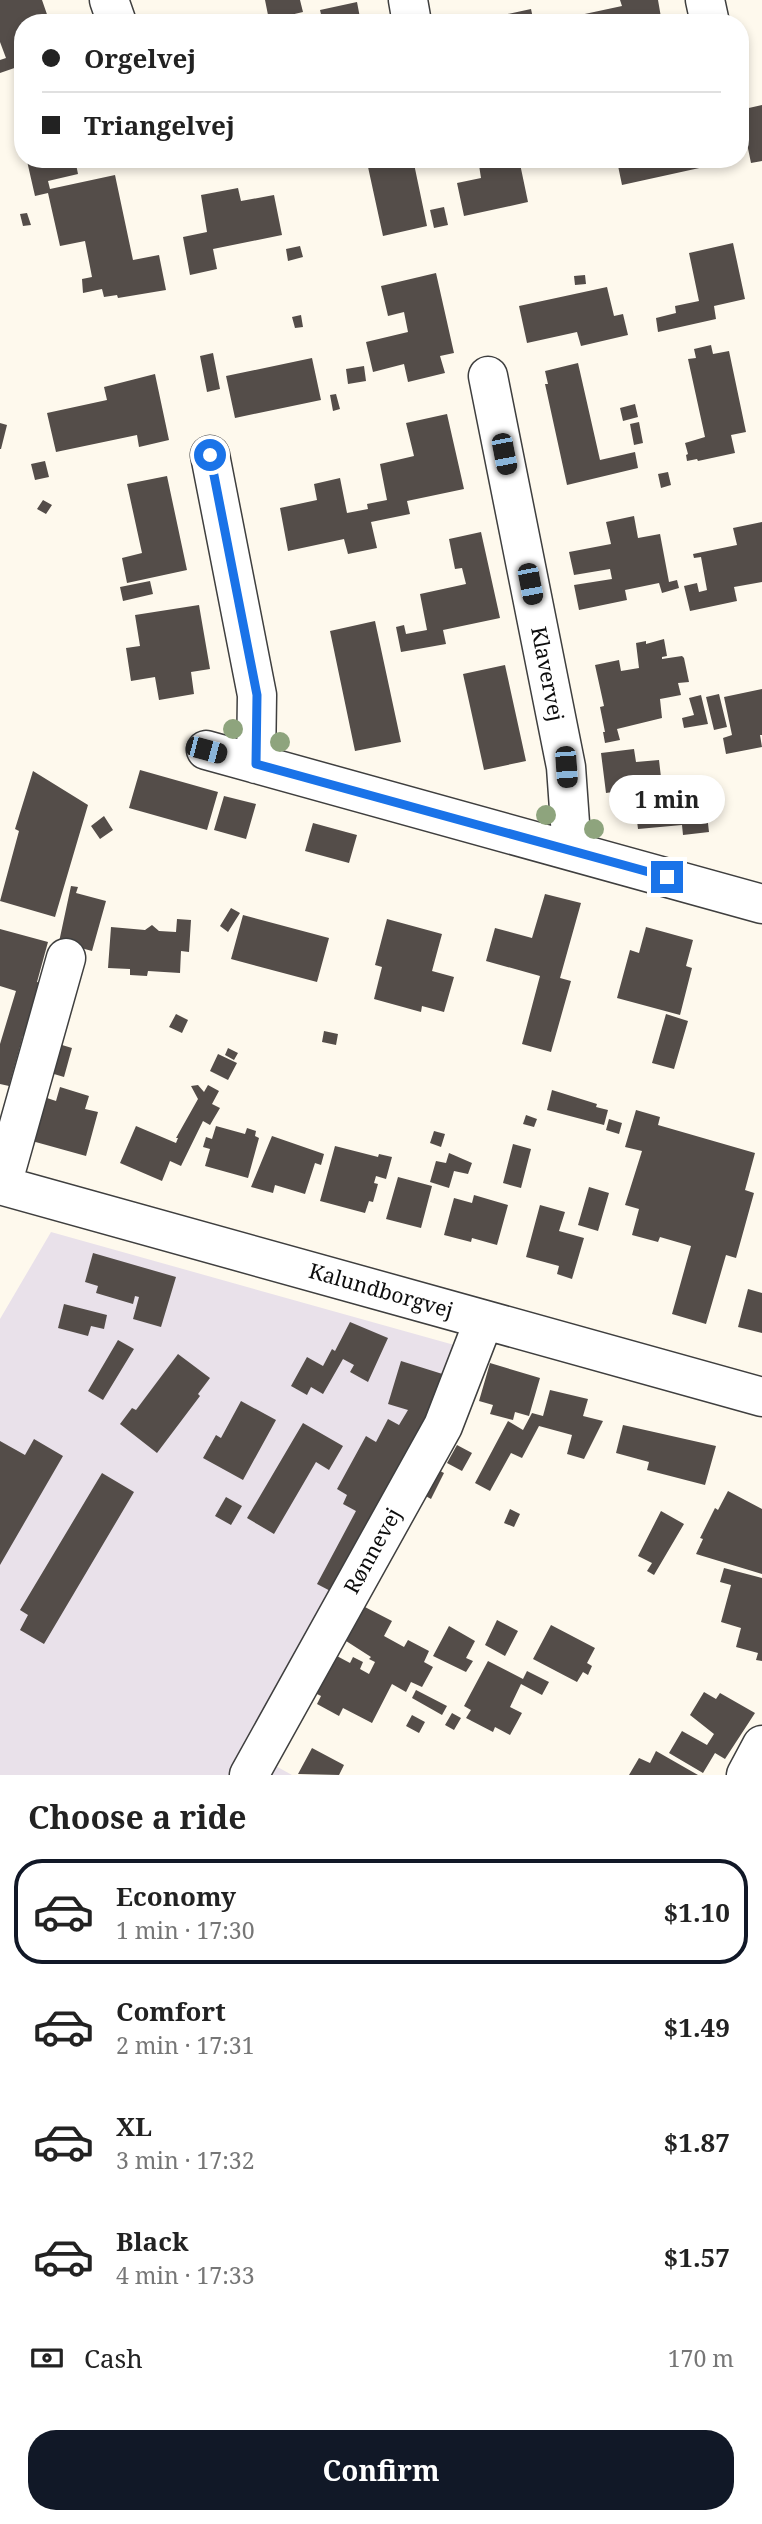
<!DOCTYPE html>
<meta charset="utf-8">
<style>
body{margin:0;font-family:"Noto Serif",serif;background:#f6f6f6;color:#222;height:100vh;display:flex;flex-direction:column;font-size:26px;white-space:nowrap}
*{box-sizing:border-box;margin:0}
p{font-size:23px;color:#767676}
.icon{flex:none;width:38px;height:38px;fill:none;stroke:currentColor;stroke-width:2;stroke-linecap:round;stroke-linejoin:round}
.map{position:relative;height:1775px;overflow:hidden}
.sheet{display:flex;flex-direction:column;background:#fff;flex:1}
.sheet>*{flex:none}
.banner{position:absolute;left:14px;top:14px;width:735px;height:154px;border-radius:28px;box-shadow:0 4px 10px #0003;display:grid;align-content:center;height:154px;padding:0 28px;background:#fff}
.end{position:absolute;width:32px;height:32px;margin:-16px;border:9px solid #1a73e8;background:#fff;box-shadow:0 0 0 4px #fff}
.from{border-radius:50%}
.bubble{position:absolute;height:49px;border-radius:24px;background:#fff;box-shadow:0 4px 10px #0003;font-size:23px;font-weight:700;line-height:49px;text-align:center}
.car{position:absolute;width:21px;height:42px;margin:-21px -10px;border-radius:9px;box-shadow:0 0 5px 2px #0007;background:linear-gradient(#222 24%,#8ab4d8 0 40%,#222 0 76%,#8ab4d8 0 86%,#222 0)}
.banner b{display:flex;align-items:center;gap:24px;height:66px;font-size:26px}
.banner b+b{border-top:2px solid #e0e0e0}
.banner i{width:18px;height:18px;background:#222}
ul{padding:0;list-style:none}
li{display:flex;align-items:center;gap:21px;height:105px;margin:0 14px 10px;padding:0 14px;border:4px solid transparent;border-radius:28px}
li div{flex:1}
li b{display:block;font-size:26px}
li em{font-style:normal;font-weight:700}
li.on{border-color:#111827}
li>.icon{width:63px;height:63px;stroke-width:1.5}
h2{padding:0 28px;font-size:32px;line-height:84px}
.pay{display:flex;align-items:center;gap:18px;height:77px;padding:0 28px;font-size:26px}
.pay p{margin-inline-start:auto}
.button{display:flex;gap:14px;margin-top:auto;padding:14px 28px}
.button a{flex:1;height:80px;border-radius:28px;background:#111827;color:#fff;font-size:28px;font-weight:700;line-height:80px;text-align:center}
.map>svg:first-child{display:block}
.industrial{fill:#e9e1ea}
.building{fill:#544d49}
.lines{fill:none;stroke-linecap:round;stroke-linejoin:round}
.minor-casing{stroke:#3f3f3f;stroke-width:41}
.minor{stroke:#fff;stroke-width:38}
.tree{fill:#8ea47d}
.route{stroke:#1a73e8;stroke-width:9}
.labels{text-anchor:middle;stroke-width:7;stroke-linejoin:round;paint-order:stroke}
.street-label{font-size:21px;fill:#0c0c0c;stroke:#fff}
</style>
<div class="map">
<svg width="762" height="1775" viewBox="0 0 762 1775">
<rect width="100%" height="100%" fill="#fef9ed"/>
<path class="industrial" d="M51,1232L465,1348L252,1753L292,1775H0V1319Z"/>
<path class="building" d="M0,0H42L50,23H23V65L0,73V60L6,58L0,42Z
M265,0H300L303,12L269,20Z
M620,0H658L662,23H581L580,15L622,6Z
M357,2L361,23H323L320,10Z
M531,9L534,23H470V22Z
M762,105V161L751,163L740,110Z
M33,159H51L52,162L75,159L78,174L48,181L50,189L115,175L133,260L159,255L166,290L118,298L117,295L104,297L102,289L83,293L82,279L92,277L85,241L60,246L48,193L35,196L27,161Z
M350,159H377V161L351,165Z
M403,159H413L427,226L383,236L368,167Z
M478,159H519L528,202L464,216L457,183L481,178Z
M625,159H711L713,165L622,185L617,161Z
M238,188L241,201L274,195L282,235L213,249L217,269L190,275L183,237L207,232L201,195Z
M444,207L448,225L434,228L430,210Z
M27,213L31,225L23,226L20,214Z
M733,243L745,299L714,306L716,319L658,332L656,318L676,313L675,306L699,301L689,253Z
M300,246L303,257L288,261L286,249Z
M436,273L454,353L440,356L445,373L408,382L404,364L373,372L366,342L408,332L404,312L388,316L381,286Z
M585,275L586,284L575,285L574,276Z
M607,287L614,316L623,314L628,335L581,346L577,332L527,343L519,306Z
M301,315L303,327L295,328L292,317Z
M711,345L713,354L729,351L746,432L731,435L735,453L698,461L697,459L687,461L686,455L688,454L685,443L705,437L688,359L696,358L694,349Z
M213,353L220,389L207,392L200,356Z
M312,358L321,400L235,418L226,376Z
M578,363L600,460L635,452L638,468L567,485L545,384H548L545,371Z
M364,366L366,381L348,384L346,369Z
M155,374L169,440L139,447L137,435L56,452L47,413L107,400L104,387Z
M336,394L340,409L333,411L330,395Z
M635,404L638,417L623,421L620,408Z
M447,414L464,489L407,501L410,514L371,522L377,548L348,554L344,539L288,551L280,508L317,500L314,484L340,478L347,513L368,509L367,504L387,500L380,464L414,456L406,423Z
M639,422L643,443L634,445L630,424Z
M0,423L7,425L1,449H0Z
M45,461L49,477L35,480L31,464Z
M668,472L671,485L661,488L658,474Z
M167,476L187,570L127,583L122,558L142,553L127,484Z
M43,500L52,505L46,514L37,509Z
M634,516L638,538L660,534L669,582L677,580L679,588L662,593L659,583L625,590L627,600L579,610L574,585L612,579L610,569L574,575L569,552L611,544L606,522Z
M762,522V582L734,587L737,601L690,611L684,586L697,583L699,592L707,590L701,557L694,558L693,554L737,545L733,528Z
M481,532L500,618L443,630L446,644L401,652L396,627L404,625L406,634L427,630L420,594L466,584L462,568L455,569L449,539Z
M150,581L153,594L123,601L120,587Z
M199,605L210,669L191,672L194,694L159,700L155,677L131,681L126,648L140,646L135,615Z
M375,621L401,742L355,751L330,631Z
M664,639L667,656L662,657V659L682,656L684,658L689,682L678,683L681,695L660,699L662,718L617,729L620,740L605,743L603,732H605L600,707L604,706L595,665L619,660L621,671L639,668L636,643L646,641V644Z
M505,665L526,761L484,770L463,674Z
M762,689V735H760L762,747L726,754L723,738L732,735L724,697Z
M719,694L727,727L714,730L706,697Z
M701,695L708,724L684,728L682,718L694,715L689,698Z
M634,749L636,762L659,760L662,786L703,781L709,832L683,835L682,825L638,829L633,789L606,793L601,753Z
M140,770L218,792L207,830L129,808Z
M33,771L88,805L55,917L0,901L19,831L15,829Z
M224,796L256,804L246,839L214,830Z
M104,816L113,830L100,839L91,826Z
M313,823L357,835L349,863L305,851Z
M71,886L78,887L76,893L106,901L92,951L59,942Z
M545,894L581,903L560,978L571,981L551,1052L522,1044L540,976L486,961L495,928L532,938Z
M231,908L240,913L228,932L220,926Z
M243,915L329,938L317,982L231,959Z
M177,919L191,920L189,952L181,951L180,973L148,971L147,976L130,975V969L108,968L111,927L145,930L152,925L159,931L176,932Z
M387,919L442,934L432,971L454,977L444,1012L422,1006L421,1012L374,999L382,967L375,965Z
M646,927L693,940L686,966L692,968L680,1015L617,998L630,950L639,953Z
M0,929L48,942L37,982L47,984L28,1037L23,1036L9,1086L0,1084V1044L16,991L0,986Z
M176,1014L188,1020L182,1033L169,1027Z
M666,1014L688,1021L674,1069L652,1063Z
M324,1031L338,1034L336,1045L322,1042Z
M52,1042L72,1048L64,1077L44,1071Z
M228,1048L238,1053L234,1060L225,1055Z
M218,1054L237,1063L228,1080L210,1071Z
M198,1085L204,1092L208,1085L219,1091L212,1104L220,1108L210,1125L203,1121L181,1166L170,1161L162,1181L120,1163L136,1126L176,1143L178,1138H176L198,1099L191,1086Z
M60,1087L89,1096L85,1109L98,1112L86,1156L32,1141L44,1097L56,1101Z
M552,1090L597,1104L596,1107L608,1110L604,1125L547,1110Z
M636,1110L660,1117L658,1125L755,1153L745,1190L754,1193L736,1258L726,1255L706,1324L672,1314L691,1246L660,1237L658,1242L632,1235L639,1209L625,1205L642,1151L625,1147Z
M526,1115L537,1119L534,1127L523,1124Z
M609,1119L622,1123L619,1134L606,1130Z
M216,1126L245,1134L247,1128L256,1131L255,1136L259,1138L248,1178L205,1166L210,1149L203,1147L206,1137L212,1139Z
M434,1131L445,1134L441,1147L430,1143Z
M272,1136L324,1154L321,1165L315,1163L305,1194L275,1185L273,1193L251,1187Z
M513,1144L531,1149L521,1188L503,1183Z
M335,1146L378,1157L379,1154L392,1157L386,1179L376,1176L374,1183L378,1184L373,1202L369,1201L365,1213L320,1201Z
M449,1153L472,1163L468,1174L454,1171L449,1188L430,1182L436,1161L446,1163Z
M398,1177L432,1186L421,1228L386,1219Z
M589,1187L609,1193L598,1231L578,1225Z
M474,1195L508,1205L497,1245L472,1238L471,1242L444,1235L454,1198L472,1203Z
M540,1205L565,1212L559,1231L584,1238L572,1279L557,1274L559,1266L526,1257Z
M93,1253L176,1277L161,1327L133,1319L139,1297L135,1296L133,1304L96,1293L98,1286L85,1282Z
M748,1289L762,1293V1333L738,1327Z
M64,1304L107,1315L104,1329L91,1326L88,1336L58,1328Z
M350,1322L388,1338L368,1382L350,1372L354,1365L343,1359L323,1394L311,1387L307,1395L291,1386L307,1357L323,1366L332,1349L335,1351Z
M118,1340L134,1349L103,1400L88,1391Z
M178,1354L210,1378L198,1394L200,1396L157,1453L120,1424L132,1408L136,1410Z
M401,1361L452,1377L340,1596L317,1584L356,1511L343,1504L347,1495L337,1489L366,1436L376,1442L388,1419L399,1425L408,1410L388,1404Z
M490,1363L540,1378L529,1416L515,1412L513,1420L490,1414L493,1405L479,1401Z
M550,1390L588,1399L583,1416L603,1421L584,1459L567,1454L572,1435L539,1426L522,1458L511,1453L490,1491L475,1483L508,1421L523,1430L532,1413L543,1416Z
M241,1401L276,1420L243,1480L203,1458L216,1435L221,1438Z
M303,1423L343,1446L329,1470L316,1462L274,1534L247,1518Z
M623,1425L716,1446L705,1485L647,1470L649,1462L616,1453Z
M34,1439L63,1456L0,1565V1441L25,1455Z
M457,1445L472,1453L462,1471L447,1463Z
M428,1465L444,1473L431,1499L415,1490Z
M102,1473L134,1492L44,1644L20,1630L28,1615L20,1610Z
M728,1491L762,1509V1574L696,1554L703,1539L700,1538L715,1508L718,1510Z
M226,1497L242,1506L231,1525L215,1516Z
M510,1509L520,1514L514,1527L504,1523Z
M661,1511L684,1524L654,1575L647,1571L652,1563L638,1556Z
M724,1568L762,1578V1661L756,1660L758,1653L736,1647L741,1628L721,1622L731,1585L720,1582Z
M361,1605L392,1621L384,1636L404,1647L408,1640L429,1651L424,1662L433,1667L422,1687L411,1682L406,1692L392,1684L372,1723L343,1708L339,1716L317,1704L321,1696L315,1693L335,1655L350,1663L353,1657L363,1662L360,1669L369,1674L375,1662L369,1659L371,1657L343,1639Z
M497,1620L518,1631L505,1656L485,1645Z
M551,1625L595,1648L587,1663L592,1666L588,1675L583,1672L577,1682L533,1659Z
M449,1626L475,1641L466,1658L473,1661L466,1672L433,1656Z
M488,1661L523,1679L527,1671L549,1682L542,1695L521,1684L510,1707L522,1713L510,1735L495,1727L493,1732L466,1718L471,1710L464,1706Z
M416,1690L447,1706L442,1715L412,1698Z
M704,1692L716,1699L720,1693L755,1713L725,1759L715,1753L703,1773L669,1753L682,1731L707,1745L714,1734L690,1715Z
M452,1713L461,1718L454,1730L445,1725Z
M412,1715L425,1722L419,1733L406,1726Z
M312,1748L344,1765L339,1775L298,1774Z
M656,1751L698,1775H629L639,1758L650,1763Z"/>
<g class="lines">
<defs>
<path id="minor" d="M109,0L117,23
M408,0L412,23
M705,0L710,23
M488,376L566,767L572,851
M210,455L257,695L256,764
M206,750L762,904
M0,1185L762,1397
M2,1185L66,958
M249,1775L443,1426L484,1320
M746,1775L762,1745"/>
</defs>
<use href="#minor" class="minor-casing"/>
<use href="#minor" class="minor"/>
</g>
<g class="tree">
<circle cx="233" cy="729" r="10"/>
<circle cx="280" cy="742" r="10"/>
<circle cx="546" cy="815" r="10"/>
<circle cx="594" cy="829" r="10"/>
</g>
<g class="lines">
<path class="route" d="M210,455L257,695L256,764L667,877"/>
</g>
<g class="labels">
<g class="street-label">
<text transform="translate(547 674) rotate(79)" y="7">Klavervej</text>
<text transform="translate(381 1291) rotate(16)" y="7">Kalundborgvej</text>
<text transform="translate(373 1551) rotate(-61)" y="7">Rønnevej</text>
</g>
</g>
</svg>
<i class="end from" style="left:210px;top:455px"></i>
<i class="end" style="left:667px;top:877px"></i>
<div class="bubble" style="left:609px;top:775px;width:116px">1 min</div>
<i class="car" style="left:504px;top:454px;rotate:169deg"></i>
<i class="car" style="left:530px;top:584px;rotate:169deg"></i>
<i class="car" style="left:206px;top:750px;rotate:105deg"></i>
<i class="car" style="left:566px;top:767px;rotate:176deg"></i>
<div class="banner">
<b><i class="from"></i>Orgelvej</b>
<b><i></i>Triangelvej</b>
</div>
</div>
<section class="sheet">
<h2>Choose a ride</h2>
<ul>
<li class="on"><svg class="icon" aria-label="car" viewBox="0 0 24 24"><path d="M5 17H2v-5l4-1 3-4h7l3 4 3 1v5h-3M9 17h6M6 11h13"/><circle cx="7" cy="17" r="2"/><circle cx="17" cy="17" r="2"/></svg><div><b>Economy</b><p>1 min · 17:30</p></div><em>$1.10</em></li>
<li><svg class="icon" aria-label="car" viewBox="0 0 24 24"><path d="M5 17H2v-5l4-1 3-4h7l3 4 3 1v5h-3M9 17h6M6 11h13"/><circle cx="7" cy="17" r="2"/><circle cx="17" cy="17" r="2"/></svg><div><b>Comfort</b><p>2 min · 17:31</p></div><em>$1.49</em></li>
<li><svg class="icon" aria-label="car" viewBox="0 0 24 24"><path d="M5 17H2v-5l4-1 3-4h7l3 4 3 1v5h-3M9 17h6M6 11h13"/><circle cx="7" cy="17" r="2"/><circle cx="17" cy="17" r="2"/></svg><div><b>XL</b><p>3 min · 17:32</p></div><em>$1.87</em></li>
<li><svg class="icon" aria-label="car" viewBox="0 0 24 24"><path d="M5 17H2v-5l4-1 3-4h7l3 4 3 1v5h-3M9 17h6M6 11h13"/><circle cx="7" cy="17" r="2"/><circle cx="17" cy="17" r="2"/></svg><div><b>Black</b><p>4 min · 17:33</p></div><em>$1.57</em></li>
</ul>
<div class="pay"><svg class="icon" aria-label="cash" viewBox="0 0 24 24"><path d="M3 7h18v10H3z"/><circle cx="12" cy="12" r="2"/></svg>Cash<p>170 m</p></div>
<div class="button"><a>Confirm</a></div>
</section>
